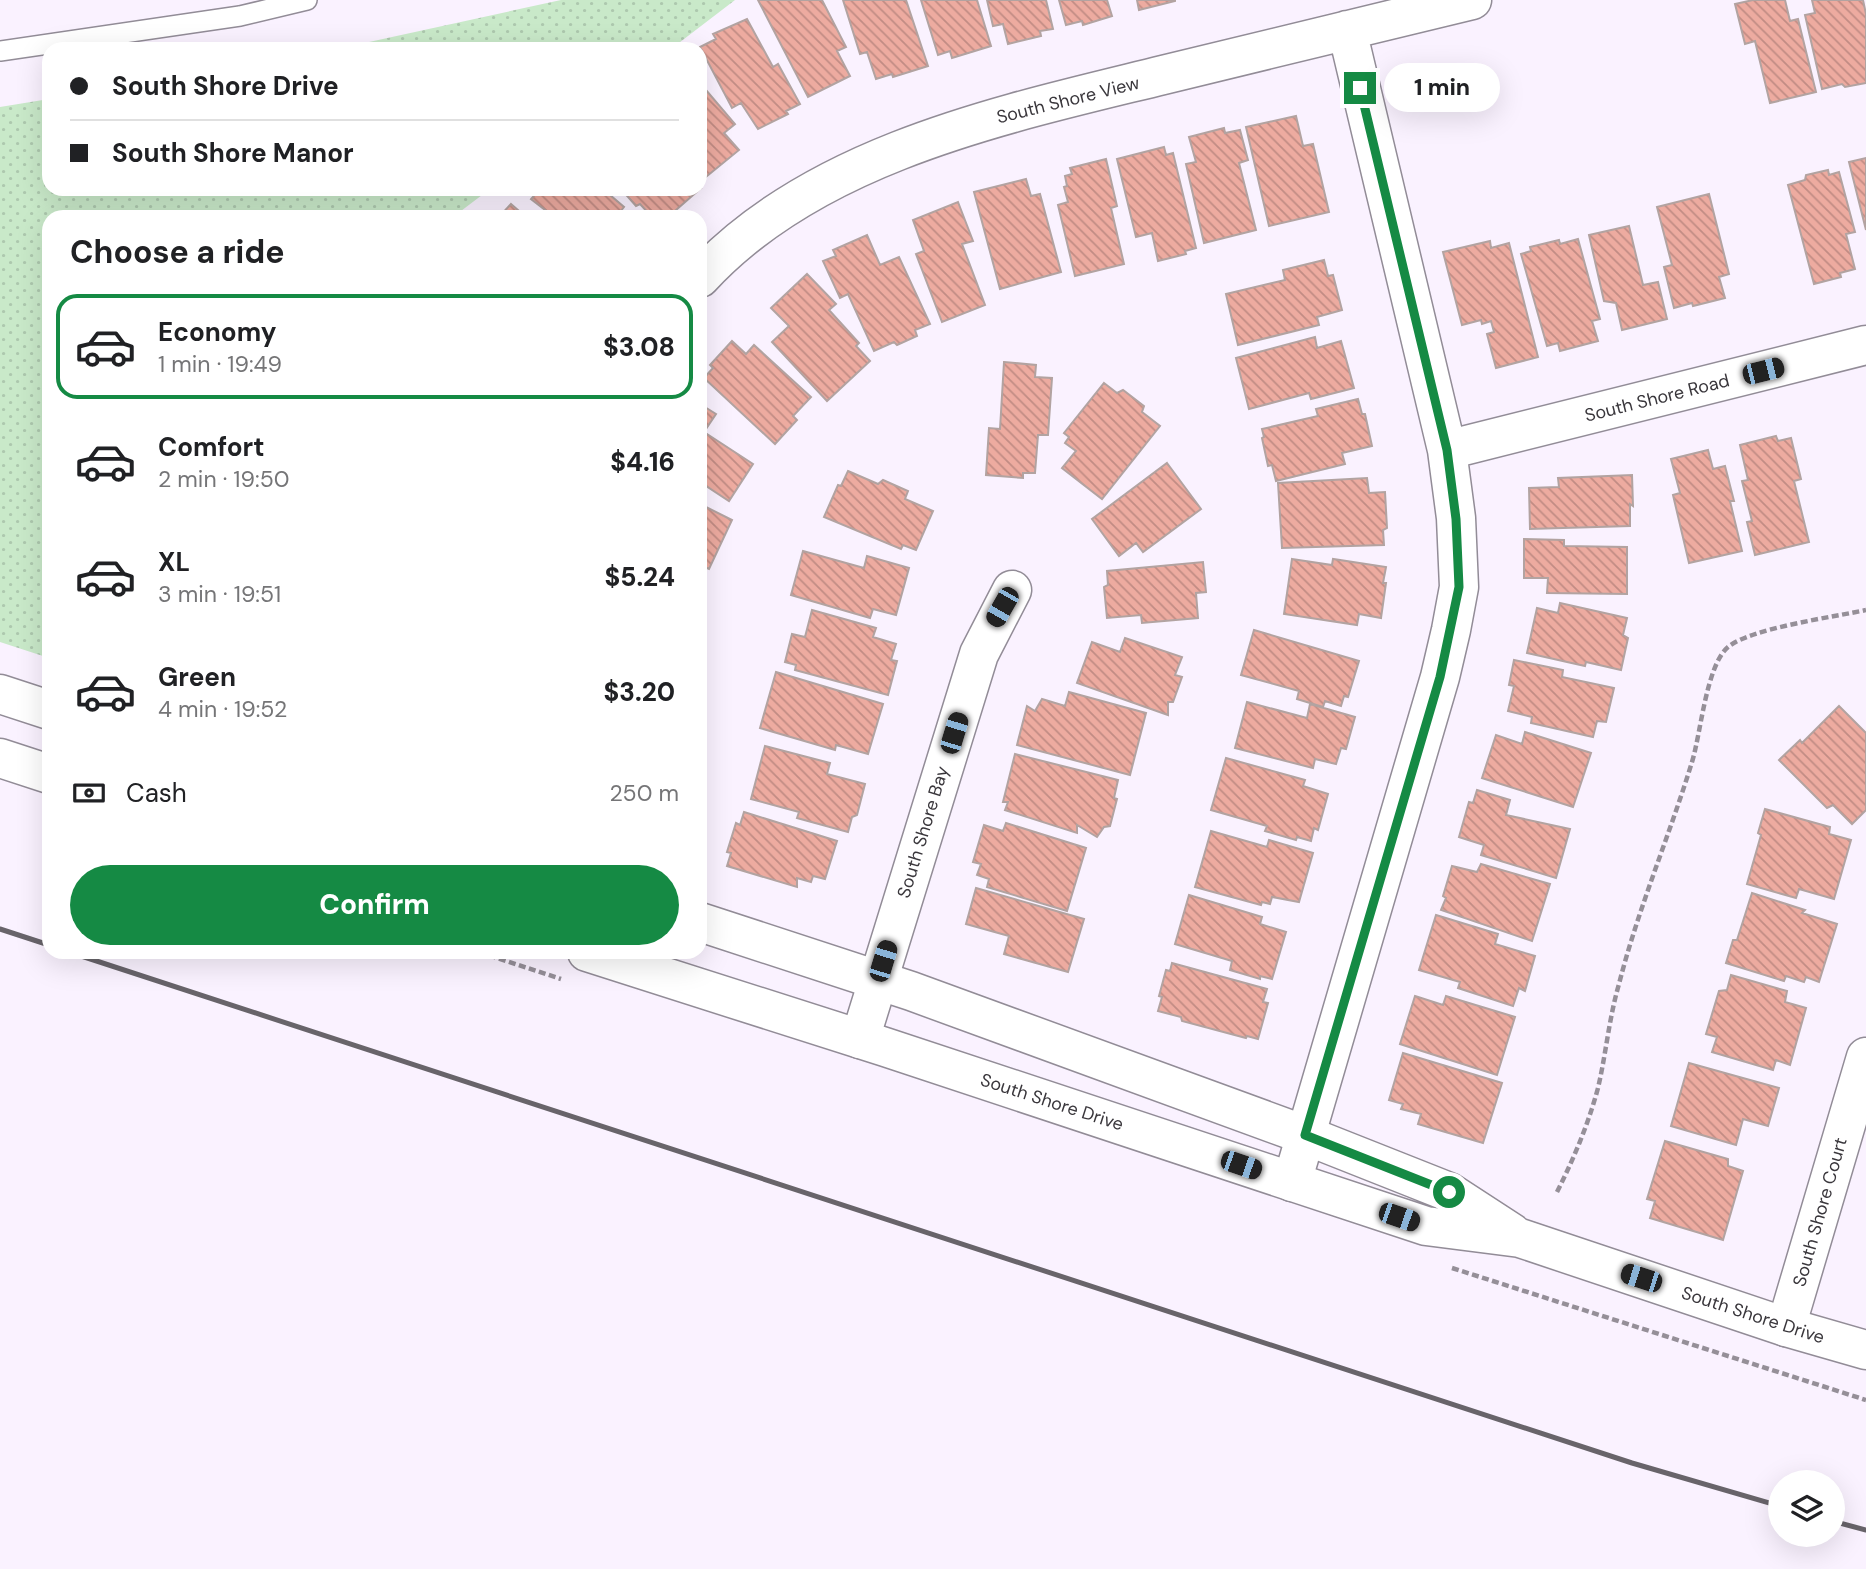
<!DOCTYPE html>
<meta charset="utf-8">
<style>
body{margin:0;font-family:"DM Sans",sans-serif;background:#f6f6f6;color:#202124;height:100vh;display:flex;flex-direction:column;font-size:26px;white-space:nowrap}
*{box-sizing:border-box;margin:0}
p{font-size:23px;color:#757577}
.icon{flex:none;width:38px;height:38px;fill:none;stroke:currentColor;stroke-width:2;stroke-linecap:round;stroke-linejoin:round}
.map{position:relative;flex:1;overflow:hidden}
.drawer{position:absolute;left:42px;top:210px;width:665px;height:749px;display:flex;flex-direction:column;background:#fff;border-radius:21px;box-shadow:0 7px 28px #0002}
.drawer>*{flex:none}
.top-card{position:absolute;left:42px;top:42px;width:665px;height:154px;border-radius:21px;box-shadow:0 7px 28px #0002;display:grid;align-content:center;height:154px;padding:0 28px;background:#fff}
.buttons{position:absolute;left:1768px;top:1470px;display:grid;gap:14px}
.buttons a{display:grid;place-items:center;width:77px;height:77px;border-radius:50%;background:#fff;box-shadow:0 7px 28px #0002;font-size:35px}
.end{position:absolute;width:32px;height:32px;margin:-16px;border:9px solid #158a44;background:#fff;box-shadow:0 0 0 4px #fff}
.from{border-radius:50%}
.bubble{position:absolute;height:49px;border-radius:24px;background:#fff;box-shadow:0 7px 28px #0002;font-size:23px;font-weight:800;line-height:49px;text-align:center}
.car{position:absolute;width:21px;height:42px;margin:-21px -10px;border-radius:9px;box-shadow:0 0 5px 2px #0007;background:linear-gradient(#222 24%,#8ab4d8 0 40%,#222 0 76%,#8ab4d8 0 86%,#222 0)}
.top-card b{display:flex;align-items:center;gap:24px;height:66px;font-size:26px}
.top-card b+b{border-top:2px solid #e0e0e0}
.top-card i{width:18px;height:18px;background:#202124}
ul{padding:0;list-style:none}
li{display:flex;align-items:center;gap:21px;height:105px;margin:0 14px 10px;padding:0 14px;border:4px solid transparent;border-radius:21px}
li div{flex:1}
li b{display:block;font-size:26px}
li em{font-style:normal;font-weight:800}
li.active{border-color:#158a44}
li>.icon{width:63px;height:63px;stroke-width:1.5}
h2{padding:0 28px;font-size:32px;line-height:84px}
.pay{display:flex;align-items:center;gap:18px;height:77px;padding:0 28px;font-size:26px}
.pay p{margin-inline-start:auto}
.cta{display:flex;gap:14px;margin-top:auto;padding:14px 28px}
.cta a{flex:1;height:80px;border-radius:42px;background:#158a44;color:#fff;font-size:28px;font-weight:800;line-height:80px;text-align:center}
.map>svg:first-child{display:block}
.grass{fill:url(#grass-dots)}
.building{fill:url(#building-back-hatch);stroke:#b2a3a1;stroke-width:2}
.lines{fill:none;stroke-linecap:round;stroke-linejoin:round}
.lane-casing{stroke:#928c97;stroke-width:22}
.street-casing{stroke:#928c97;stroke-width:41}
.secondary-casing{stroke:#928c97;stroke-width:41}
.path{stroke:#958f98;stroke-width:4.5;stroke-dasharray:7 3.5;stroke-linecap:butt}
.lane{stroke:#fff;stroke-width:19}
.street{stroke:#fff;stroke-width:38}
.secondary{stroke:#fff;stroke-width:38}
.rail{stroke:#68646a;stroke-width:5}
.route{stroke:#158a44;stroke-width:9}
.labels{text-anchor:middle;stroke-width:6;stroke-linejoin:round;paint-order:stroke}
.street-label{font-size:18px;fill:#3a373c;stroke:#fff}
</style>
<div class="map">
<svg width="1866" height="1569" viewBox="0 0 1866 1569">
<defs>
<pattern id="grass-dots" width="8" height="8" patternUnits="userSpaceOnUse" patternTransform="scale(1.75)"><rect width="8" height="8" fill="#c9e9c9"/><path d="M2 2h.1M6 6h.1" fill="none" stroke="#adc8ae" stroke-width="1.8" stroke-linecap="round"/></pattern>
<pattern id="building-back-hatch" width="6" height="6" patternUnits="userSpaceOnUse" patternTransform="scale(1.75)"><rect width="6" height="6" fill="#edaba0"/><path d="M-1 5l2 2M0 0l6 6M5-1l2 2" fill="none" stroke="#c18c84"/></pattern>
</defs>
<rect width="100%" height="100%" fill="#faf2ff"/>
<path class="grass" d="M561,0H735L671,49H337Z
M49,99V189H490L453,217H49V658L0,642V107Z"/>
<path class="building" d="M758,0H822L846,47L837,51L850,76L808,97Z
M843,0H906L928,66L893,77L892,74L876,79L867,52L860,54Z
M921,0H977L991,46L952,58L950,51L938,55Z
M987,0H1046L1053,29L1040,31L1041,36L1008,44L1003,24L993,26Z
M1059,0H1107L1112,16L1083,25L1082,21L1066,25Z
M1137,0H1175V1L1139,10Z
M1753,0H1785L1790,21L1798,19L1816,92L1770,103L1755,41L1745,44L1735,4Z
M1812,0H1863L1866,14V83L1845,87L1842,84L1822,89L1805,15L1815,13Z
M747,19L773,67L778,64L800,104L786,111L788,114L758,129L741,103L732,108L700,47L716,39L713,34Z
M700,83L735,124L724,133L739,150L701,181Z
M1296,116L1303,146L1313,144L1329,212L1269,226L1246,127Z
M1224,128L1225,133L1240,130L1248,160L1239,163L1256,230L1204,243L1186,164L1196,162L1189,137Z
M1164,147L1166,155L1173,153L1196,248L1185,251L1186,254L1158,261L1152,233L1136,237L1117,159Z
M1866,158V230L1849,162Z
M1106,159L1117,206L1111,208L1124,264L1075,276L1058,205L1068,202L1064,187L1067,186L1065,176L1072,174L1070,168Z
M1828,170L1829,175L1839,172L1855,232L1846,234L1855,269L1840,273L1841,277L1814,284L1788,185L1805,180L1806,175Z
M1026,179L1031,196L1040,194L1061,272L1000,289L974,192Z
M540,189H603L624,207L616,217H561L556,212L553,216L531,199Z
M621,189H700L668,217L665,213L661,217H652L640,204L636,206Z
M1709,194L1729,274L1719,277L1725,298L1693,306L1692,303L1674,308L1664,267L1672,265L1657,207Z
M958,202L973,241L962,244L985,305L942,322L916,254L924,251L913,220Z
M511,204L526,217H499Z
M1629,226L1643,285L1658,282L1667,319L1622,330L1616,303L1604,301L1589,235Z
M867,235L880,265L899,257L930,324L915,330L917,336L897,345L894,342L874,351L848,294L840,298L823,261L836,256L833,250Z
M1578,239L1600,319L1592,321L1598,341L1560,351L1558,343L1547,346L1521,254L1531,251L1530,247L1559,240L1560,244Z
M1490,241L1491,248L1509,243L1538,357L1496,368L1487,334L1494,332L1491,321L1482,324L1481,320L1462,325L1443,252Z
M1324,260L1328,276L1333,275L1342,310L1317,317L1319,325L1238,345L1226,294L1285,280L1283,270Z
M807,274L836,304L829,310L859,343L856,346L870,361L827,401L772,342L789,326L771,308Z
M1315,337L1317,348L1341,341L1354,388L1311,399L1309,393L1249,409L1236,358Z
M732,341L746,354L754,345L811,397L793,416L797,420L775,444L704,378L713,368L710,365Z
M1004,362L1036,365L1035,377L1052,378L1048,435H1038L1035,473H1023V478L986,475L989,428L1000,429Z
M1104,383L1117,393L1123,390L1144,406L1142,412L1160,426L1102,499L1062,468L1076,451L1065,443L1069,437L1064,433Z
M1358,399L1362,414H1365L1372,446L1342,453L1345,464L1276,481L1272,465L1268,466L1262,438L1264,437L1262,429L1318,416L1316,409Z
M700,404L716,414L704,432L753,464L729,501L700,482Z
M1776,436L1778,441L1791,438L1801,479L1794,481L1809,542L1755,555L1747,522L1752,521L1742,481L1748,480L1740,445Z
M1708,450L1713,469L1725,466L1734,501H1730L1742,551L1689,563L1673,495L1680,493L1671,459Z
M1167,463L1201,509L1143,552L1136,543L1119,556L1092,519Z
M848,471L878,484L883,480L908,491L905,499L933,511L916,550L903,545L901,549L824,517L838,485L841,486Z
M1632,475L1633,506L1630,504V526L1530,529L1529,488L1559,487L1558,478Z
M1367,478L1369,493L1385,492L1387,528L1383,530L1384,545L1282,548L1278,483Z
M700,504L732,520L709,569L700,565Z
M1524,539L1564,540V546L1627,547V594L1547,593L1548,578H1524Z
M803,551L864,568L867,556L909,568L896,615L873,609L870,618L791,595Z
M1292,559L1332,565L1333,559L1386,567L1383,583H1386L1381,618L1359,614L1357,625L1284,614Z
M1203,562L1206,592L1196,593L1198,618L1142,623L1141,615L1107,618L1104,587L1108,585L1107,571Z
M1560,603L1627,618L1623,635L1628,638L1621,670L1586,662L1585,666L1527,653L1537,608L1558,613Z
M812,610L876,628L873,637L896,644L891,660L897,661L888,695L795,670L796,665L785,662L792,634L805,637Z
M1254,630L1359,661L1348,697L1344,696L1341,706L1325,701L1323,707L1297,699L1299,691L1241,675Z
M1125,638L1182,657L1175,675L1182,677L1173,702H1168V715L1077,683L1092,642L1120,652Z
M1514,660L1563,670L1562,677L1614,688L1606,722L1597,721L1593,737L1531,723L1532,717L1508,711L1514,686L1509,685Z
M776,672L883,704L868,754L836,745L835,750L760,728Z
M1069,692L1146,713L1130,775L1017,745L1027,706L1035,711L1042,699L1065,706Z
M1247,702L1307,718L1310,704L1355,717L1346,749L1341,748L1336,764L1315,759L1313,768L1235,748Z
M1839,706L1866,733V810L1852,824L1833,805L1827,808L1779,760L1800,740L1802,743Z
M1525,732L1591,753L1573,807L1482,778L1496,735L1522,744Z
M765,746L830,763L827,774L865,784L857,815L852,817L848,832L797,818L799,812L751,799Z
M1015,754L1118,780L1114,798L1117,799L1110,826L1104,827L1097,837L1077,825V833L1005,810L1008,802H1003Z
M1226,758L1305,780L1303,786L1328,794L1318,830L1314,828L1311,841L1297,837L1296,840L1265,831L1267,826L1211,810Z
M1477,790L1510,800L1506,815L1570,829L1556,878L1481,855L1484,845L1459,837L1469,802L1473,803Z
M1765,809L1830,827L1829,834L1851,840L1834,899L1799,889L1796,898L1747,884L1761,835L1758,833Z
M744,812L837,841L825,879L813,876L811,882L797,878V887L727,866L731,853L727,852L736,823L740,825Z
M1006,823L1086,848L1067,911L987,887L989,879L977,875L981,864L973,862L984,825L1003,831Z
M1211,831L1267,847L1269,840L1313,853L1299,902L1272,897L1270,904L1262,902L1261,905L1195,887Z
M1481,864L1550,884L1532,941L1441,910L1446,898L1443,896L1452,866L1477,872Z
M976,888L1084,919L1068,972L1004,954L1009,936L966,924Z
M1752,893L1805,910L1802,913L1837,924L1819,982L1806,977L1804,982L1786,976L1784,981L1726,963L1733,940H1737Z
M1189,895L1262,917L1260,924L1286,932L1272,979L1260,976V979L1230,970L1232,961L1175,944Z
M1436,915L1498,934L1495,944L1535,956L1525,991L1519,988L1513,1006L1458,988L1460,982L1419,970Z
M1172,963L1267,989L1263,1002L1268,1003L1258,1039L1247,1036L1246,1038L1182,1021L1181,1017L1158,1011L1162,997L1159,996L1166,970L1170,971Z
M1731,975L1787,991L1785,1002L1806,1008L1790,1065L1776,1060L1773,1070L1712,1052L1717,1037L1706,1034L1719,991L1727,990Z
M1415,996L1443,1005L1446,996L1515,1017L1497,1075L1400,1044Z
M1403,1053L1502,1083L1483,1143L1418,1124L1421,1114L1401,1109L1403,1104L1389,1100Z
M1689,1063L1779,1088L1768,1126L1743,1119L1736,1145L1671,1126Z
M1665,1141L1728,1159V1166L1743,1171L1723,1240L1650,1218L1655,1201L1647,1199Z"/>
<g class="lines">
<defs>
<path id="lane" d="M0,51L240,16L307,0"/>
<path id="street" d="M700,278C815,153 1005,114 1163,75C1266,50 1369,25 1472,0
M1447,450L1866,345
M860,1039L979,654L1012,590
M1292,1182L1440,677L1451,630L1459,587L1456,518L1447,450L1347,30
M1786,1327L1866,1057"/>
<path id="secondary" d="M0,694L49,710
M0,758L49,774
M700,922L911,991L1305,1135L1449,1192L1512,1233
M587,952L885,1047L1426,1226L1520,1238L1786,1327L1866,1350"/>
</defs>
<use href="#lane" class="lane-casing"/>
<use href="#street" class="street-casing"/>
<use href="#secondary" class="secondary-casing"/>
<path class="path" d="M479,952L561,979
M1557,1192C1574,1158 1588,1125 1598,1088C1606,1054 1609,1018 1619,984C1638,909 1669,837 1692,762C1701,733 1706,666 1728,647C1751,628 1834,617 1866,610
M1452,1268L1866,1400"/>
<use href="#lane" class="lane"/>
<use href="#street" class="street"/>
<use href="#secondary" class="secondary"/>
<path class="rail" d="M0,929L49,945
M69,952L1632,1463L1780,1506
M1832,1521L1866,1530"/>
</g>
<g class="lines">
<path class="route" d="M1360,88L1447,450L1456,519L1459,587L1440,677L1305,1135L1449,1192"/>
</g>
<g class="labels">
<g class="street-label">
<text transform="translate(1068 100) rotate(-14)" y="6">South Shore View</text>
<text transform="translate(1657 398) rotate(-14)" y="6">South Shore Road</text>
<text transform="translate(923 832) rotate(-73)" y="6">South Shore Bay</text>
<text transform="translate(1052 1102) rotate(18)" y="6">South Shore Drive</text>
<text transform="translate(1820 1212) rotate(-74)" y="6">South Shore Court</text>
<text transform="translate(1753 1315) rotate(18)" y="6">South Shore Drive</text>
</g>
</g>
</svg>
<div class="buttons">
<a><svg class="icon" aria-label="layers" viewBox="0 0 24 24"><path d="M12 4l9 5-9 5-9-5zM3 14l9 5 9-5"/></svg></a>
</div>
<i class="end from" style="left:1449px;top:1192px"></i>
<i class="end" style="left:1360px;top:88px"></i>
<div class="bubble" style="left:1384px;top:63px;width:116px">1 min</div>
<i class="car" style="left:1763px;top:371px;rotate:76deg"></i>
<i class="car" style="left:1002px;top:607px;rotate:210deg"></i>
<i class="car" style="left:954px;top:733px;rotate:17deg"></i>
<i class="car" style="left:883px;top:961px;rotate:17deg"></i>
<i class="car" style="left:1241px;top:1165px;rotate:109deg"></i>
<i class="car" style="left:1399px;top:1217px;rotate:109deg"></i>
<i class="car" style="left:1641px;top:1278px;rotate:288deg"></i>
<div class="top-card">
<b><i class="from"></i>South Shore Drive</b>
<b><i></i>South Shore Manor</b>
</div>
<section class="drawer">
<h2>Choose a ride</h2>
<ul>
<li class="active"><svg class="icon" aria-label="car" viewBox="0 0 24 24"><path d="M5 17H2v-5l4-1 3-4h7l3 4 3 1v5h-3M9 17h6M6 11h13"/><circle cx="7" cy="17" r="2"/><circle cx="17" cy="17" r="2"/></svg><div><b>Economy</b><p>1 min · 19:49</p></div><em>$3.08</em></li>
<li><svg class="icon" aria-label="car" viewBox="0 0 24 24"><path d="M5 17H2v-5l4-1 3-4h7l3 4 3 1v5h-3M9 17h6M6 11h13"/><circle cx="7" cy="17" r="2"/><circle cx="17" cy="17" r="2"/></svg><div><b>Comfort</b><p>2 min · 19:50</p></div><em>$4.16</em></li>
<li><svg class="icon" aria-label="car" viewBox="0 0 24 24"><path d="M5 17H2v-5l4-1 3-4h7l3 4 3 1v5h-3M9 17h6M6 11h13"/><circle cx="7" cy="17" r="2"/><circle cx="17" cy="17" r="2"/></svg><div><b>XL</b><p>3 min · 19:51</p></div><em>$5.24</em></li>
<li><svg class="icon" aria-label="car" viewBox="0 0 24 24"><path d="M5 17H2v-5l4-1 3-4h7l3 4 3 1v5h-3M9 17h6M6 11h13"/><circle cx="7" cy="17" r="2"/><circle cx="17" cy="17" r="2"/></svg><div><b>Green</b><p>4 min · 19:52</p></div><em>$3.20</em></li>
</ul>
<div class="pay"><svg class="icon" aria-label="cash" viewBox="0 0 24 24"><path d="M3 7h18v10H3z"/><circle cx="12" cy="12" r="2"/></svg>Cash<p>250 m</p></div>
<div class="cta"><a>Confirm</a></div>
</section>
</div>
